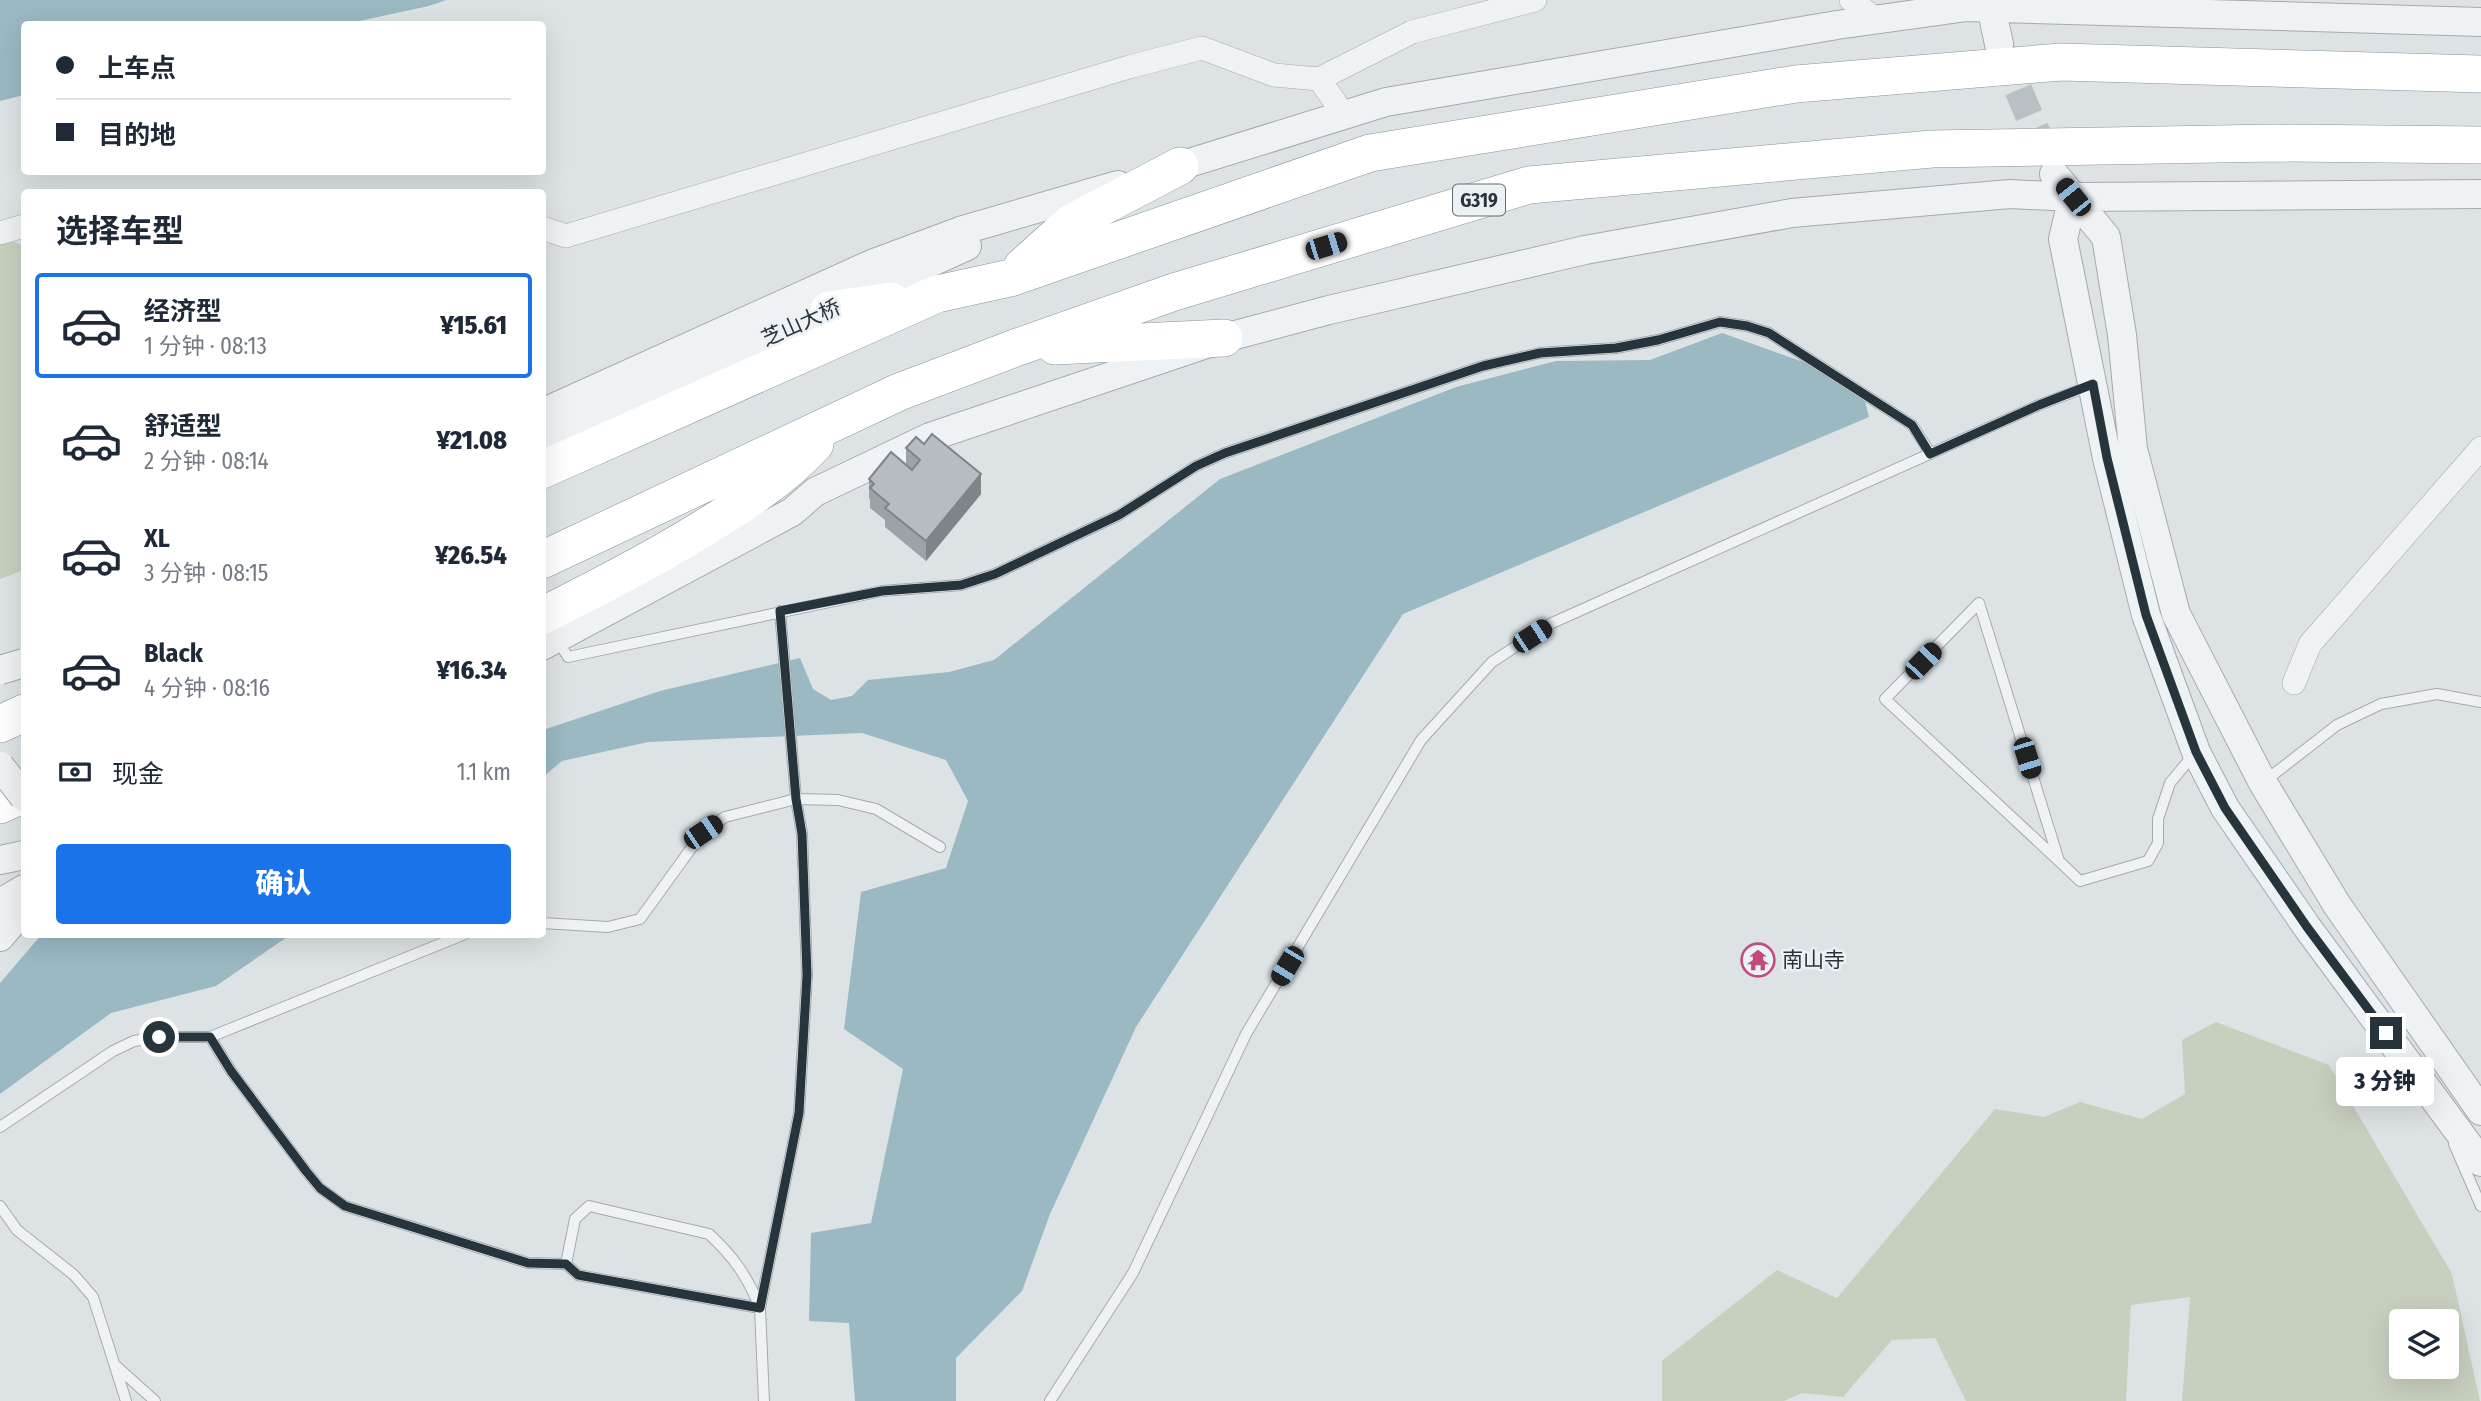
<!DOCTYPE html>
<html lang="zh">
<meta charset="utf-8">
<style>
body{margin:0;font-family:"Fira Sans Condensed","Noto Sans SC",sans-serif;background:#f6f6f7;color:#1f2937;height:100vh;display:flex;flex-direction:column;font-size:26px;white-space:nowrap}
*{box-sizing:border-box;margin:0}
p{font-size:23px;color:#747a83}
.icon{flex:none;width:38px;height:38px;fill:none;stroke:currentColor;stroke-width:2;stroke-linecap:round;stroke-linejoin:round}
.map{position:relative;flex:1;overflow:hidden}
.side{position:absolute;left:21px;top:189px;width:525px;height:749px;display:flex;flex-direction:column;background:#fff;border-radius:7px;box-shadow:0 7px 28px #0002}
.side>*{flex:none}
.top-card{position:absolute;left:21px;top:21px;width:525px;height:154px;border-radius:7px;box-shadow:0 7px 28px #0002;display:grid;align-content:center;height:154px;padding:0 35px;background:#fff}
.fabs{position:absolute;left:2389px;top:1309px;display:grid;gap:14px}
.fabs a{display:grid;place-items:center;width:70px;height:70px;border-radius:7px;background:#fff;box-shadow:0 7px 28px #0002;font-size:35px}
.end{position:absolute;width:32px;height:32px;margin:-16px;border:9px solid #28343b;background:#fff;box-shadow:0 0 0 4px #fff}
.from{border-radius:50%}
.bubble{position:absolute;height:49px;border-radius:7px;background:#fff;box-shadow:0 7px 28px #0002;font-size:23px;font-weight:800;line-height:49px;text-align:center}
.car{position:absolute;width:21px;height:42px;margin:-21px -10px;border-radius:9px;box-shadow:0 0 5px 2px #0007;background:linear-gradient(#222 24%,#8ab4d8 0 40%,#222 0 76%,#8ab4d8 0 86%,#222 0)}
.top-card b{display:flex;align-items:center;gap:24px;height:66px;font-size:26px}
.top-card b+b{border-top:2px solid #e0e1e3}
.top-card i{width:18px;height:18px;background:#1f2937}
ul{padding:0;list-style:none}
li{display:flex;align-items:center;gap:21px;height:105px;margin:0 14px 10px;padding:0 21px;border:4px solid transparent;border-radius:7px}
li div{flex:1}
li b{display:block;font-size:26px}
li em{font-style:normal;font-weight:800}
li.selected{border-color:#1a73e8}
li>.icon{width:63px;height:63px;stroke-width:1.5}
h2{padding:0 35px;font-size:32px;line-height:84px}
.pay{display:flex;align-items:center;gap:18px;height:77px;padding:0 35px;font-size:26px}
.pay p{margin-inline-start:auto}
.button{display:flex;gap:14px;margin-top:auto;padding:14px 35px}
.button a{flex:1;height:80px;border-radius:7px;background:#1a73e8;color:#fff;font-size:28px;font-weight:800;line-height:80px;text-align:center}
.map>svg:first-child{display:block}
.green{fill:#c7cfbf;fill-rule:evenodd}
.water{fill:#9ab9c3}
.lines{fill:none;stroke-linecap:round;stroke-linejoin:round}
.tertiary-tunnel{stroke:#b9c0c3;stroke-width:28;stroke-dasharray:28 14;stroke-linecap:butt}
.service-casing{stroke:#a3abaf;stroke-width:12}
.minor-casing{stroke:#a3abaf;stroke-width:24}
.tertiary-casing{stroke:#a3abaf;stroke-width:30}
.trunk-casing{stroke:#85949b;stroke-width:38}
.service{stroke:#eff2f4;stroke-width:10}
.minor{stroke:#eff2f4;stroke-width:23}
.tertiary{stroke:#eff2f4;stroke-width:28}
.trunk{stroke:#fff;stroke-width:37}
.tertiary-bridge-casing{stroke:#a3abaf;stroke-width:30;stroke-linecap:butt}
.tertiary-bridge{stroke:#eff2f4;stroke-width:28}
.wall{fill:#9ca3a7}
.shaded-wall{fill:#7f8488}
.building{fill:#b5bdc2;stroke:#7f8488;stroke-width:2}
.route{stroke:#28343b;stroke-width:9}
.labels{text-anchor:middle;stroke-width:5;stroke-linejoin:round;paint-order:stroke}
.shield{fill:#ecf1f3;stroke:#636d72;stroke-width:2}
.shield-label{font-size:19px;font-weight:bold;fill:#28343b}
.street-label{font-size:21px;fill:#28343b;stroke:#ecf1f3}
.poi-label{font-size:21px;fill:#28343b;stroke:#ecf1f3;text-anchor:start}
</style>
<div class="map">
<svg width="2481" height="1401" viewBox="0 0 2481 1401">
<rect width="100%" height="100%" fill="#dde3e5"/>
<path class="green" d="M3,238L24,246V570L0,579V240Z
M2216,1022L2329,1065L2452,1274L2480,1401H2182L2190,1297L2131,1305L2126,1401H1966L1935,1338L1892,1340L1843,1397L1802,1393L1784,1401H1662V1361L1777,1270L1837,1298L1995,1109L2044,1117L2080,1102L2142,1119L2185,1094L2182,1040ZM2401,1321H2446V1367H2401Z"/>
<path class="water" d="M0,0H446L429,6L345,24H24V95L0,101Z
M1722,333L1806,363L1865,401L1869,417L1403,614L1136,1027L1050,1214L1022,1291L956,1358V1401H855L849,1323L809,1321L811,1233L871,1223L903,1069L844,1029L861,892L946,868L968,801L946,760L862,733L648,742L562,761L543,777V730L660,691L800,658L813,689L831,700L852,696L868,680L949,672L994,660L1220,479L1456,387L1556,361L1650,360Z
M42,934H290V935L216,986L111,1013L0,1094V983Z"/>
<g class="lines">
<path class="tertiary-tunnel" d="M2002,51L2050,165"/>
<defs>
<path id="service" d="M557,639L568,657L882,591L961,585L995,574L1119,515L1196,466L1225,453L1483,366L1540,353L1616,348L1658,340L1720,322L1747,326L1769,333L1912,425L1931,454
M2265,781L2337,725L2381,704L2437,694L2481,702
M2059,861L1979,603L1885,699L2059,861L2080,881L2148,861L2158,843V819L2170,783L2194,754
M542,923L608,927L640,919L703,832L725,817L796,799L838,800L876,809L940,847
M210,1037L231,1071L306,1171L320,1188L345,1206L528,1263L566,1264
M0,1127L113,1051L134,1041L159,1037H210L465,934
M2454,1144L2481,1206
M0,1206L17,1230L74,1275L93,1297L126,1401
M589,1206L709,1234C733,1256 748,1277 760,1308L578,1275L566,1264L575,1219Z
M116,1366L155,1401
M764,1401L760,1308L799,1113L807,975L802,834L796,799L780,611
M1050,1401L1133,1273L1246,1034L1421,740L1492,662L1552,623L2039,405L2092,385"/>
<path id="minor" d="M1851,0L1877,20
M1319,79L1344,115
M542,228L566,236L1129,67L1202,48L1274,75L1319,79L1412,32L1535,0
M0,233L24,226
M2294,683L2310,644L2481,448"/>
<path id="tertiary" d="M1991,7L1999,44
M1160,172L1386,102L1837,25L1967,7L2481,22
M2054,174L2106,237L2122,335L2133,449L2176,614L2263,783L2337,905L2481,1111
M2073,197L2063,239L2107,458L2146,615L2196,752L2225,808L2307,927L2481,1162
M542,413L874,263L960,231L1118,185
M542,440L967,246
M542,646L792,512L815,492L930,437L1224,338L1329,310L1585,250L1792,213L2010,194L2073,197L2481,194
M0,860L24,855
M0,903L24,889
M0,937L24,909"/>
<path id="trunk" d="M1022,267L1071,223L1180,166
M829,310L891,301
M1055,346L1224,338
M542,470L937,294L1010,278L1370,153L1796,84L2061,62L2481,74
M542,560L899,392L1015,348L1174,292L1529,185L1932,149L2275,143L2481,145
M542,616C595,589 648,562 699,531C741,505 782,480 815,444
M0,724L24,713
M0,805L24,794"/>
</defs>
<use href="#service" class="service-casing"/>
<use href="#minor" class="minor-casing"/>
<use href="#tertiary" class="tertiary-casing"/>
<use href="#trunk" class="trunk-casing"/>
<use href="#service" class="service"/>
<use href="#minor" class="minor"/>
<use href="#tertiary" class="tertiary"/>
<use href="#trunk" class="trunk"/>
<defs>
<path id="tertiary-bridge" d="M0,670L24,663
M0,766L24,797"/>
</defs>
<use href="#tertiary-bridge" class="tertiary-bridge-casing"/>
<use href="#tertiary-bridge" class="tertiary-bridge"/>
</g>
<path class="wall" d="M906,448L981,494L926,561L885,527V520L870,508V500L869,498V479L906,465Z"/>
<path class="shaded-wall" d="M981,474V494L926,561V541Z"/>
<path class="building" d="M932,434L981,474L926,541L885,508L889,504L870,488L874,484L869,479L891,452L912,470L920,460L906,448L916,437L924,444Z"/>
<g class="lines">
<path class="route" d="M159,1037H210L231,1071L306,1171L320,1188L345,1206L528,1263L566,1264L578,1275L760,1308L799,1113L807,975L802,834L796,799L780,611L882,591L961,585L995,574L1119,515L1196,466L1225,453L1483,366L1540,353L1616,348L1658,340L1720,322L1747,326L1769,333L1912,425L1930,454L2039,405L2093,384L2107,458L2146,615L2196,752L2225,808L2307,927L2386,1033"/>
</g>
<defs>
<symbol id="temple-ring" viewBox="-11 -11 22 22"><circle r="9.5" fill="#ecf1f3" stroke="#c24a7d" stroke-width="1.5"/><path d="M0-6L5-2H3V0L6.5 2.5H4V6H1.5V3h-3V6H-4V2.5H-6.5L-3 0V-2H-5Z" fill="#c24a7d"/></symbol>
</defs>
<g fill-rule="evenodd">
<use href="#temple-ring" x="1739" y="941" width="38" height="38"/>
</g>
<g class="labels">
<rect class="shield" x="1453" y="184.5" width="52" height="31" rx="5"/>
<g class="shield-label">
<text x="1479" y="207">G319</text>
</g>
<g class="street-label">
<text transform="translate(801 323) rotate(-24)" y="7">芝山大桥</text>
</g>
<g class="poi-label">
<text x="1782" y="967">南山寺</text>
</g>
</g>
</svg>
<div class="fabs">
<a><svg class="icon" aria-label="layers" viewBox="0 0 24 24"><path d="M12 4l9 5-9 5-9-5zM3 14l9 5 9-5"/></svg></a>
</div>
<i class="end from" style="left:159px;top:1037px"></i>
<i class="end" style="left:2386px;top:1033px"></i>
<div class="bubble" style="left:2336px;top:1057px;width:98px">3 分钟</div>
<i class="car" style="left:2073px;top:197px;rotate:321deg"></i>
<i class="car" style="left:1326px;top:246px;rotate:73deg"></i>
<i class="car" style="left:1532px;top:636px;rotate:57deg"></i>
<i class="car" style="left:1923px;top:661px;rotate:44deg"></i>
<i class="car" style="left:2027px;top:758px;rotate:163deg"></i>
<i class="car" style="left:703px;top:832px;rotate:56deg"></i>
<i class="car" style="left:1287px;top:966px;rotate:211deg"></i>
<div class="top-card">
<b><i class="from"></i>上车点</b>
<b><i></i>目的地</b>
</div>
<section class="side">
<h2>选择车型</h2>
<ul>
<li class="selected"><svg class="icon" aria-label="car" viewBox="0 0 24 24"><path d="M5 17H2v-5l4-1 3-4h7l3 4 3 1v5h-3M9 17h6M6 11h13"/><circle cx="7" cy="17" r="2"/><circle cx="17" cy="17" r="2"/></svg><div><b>经济型</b><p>1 分钟 · 08:13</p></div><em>¥15.61</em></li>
<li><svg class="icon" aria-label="car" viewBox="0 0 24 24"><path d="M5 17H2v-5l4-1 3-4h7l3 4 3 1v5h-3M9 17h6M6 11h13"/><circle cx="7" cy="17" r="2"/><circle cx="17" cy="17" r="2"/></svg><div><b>舒适型</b><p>2 分钟 · 08:14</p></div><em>¥21.08</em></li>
<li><svg class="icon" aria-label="car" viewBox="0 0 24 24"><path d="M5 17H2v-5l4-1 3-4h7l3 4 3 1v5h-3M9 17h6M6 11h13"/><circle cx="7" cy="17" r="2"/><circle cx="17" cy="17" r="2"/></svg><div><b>XL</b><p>3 分钟 · 08:15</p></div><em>¥26.54</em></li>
<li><svg class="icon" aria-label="car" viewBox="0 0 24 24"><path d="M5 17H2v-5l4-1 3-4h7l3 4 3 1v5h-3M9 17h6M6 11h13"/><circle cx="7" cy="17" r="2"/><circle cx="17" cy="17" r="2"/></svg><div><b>Black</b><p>4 分钟 · 08:16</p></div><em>¥16.34</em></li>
</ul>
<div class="pay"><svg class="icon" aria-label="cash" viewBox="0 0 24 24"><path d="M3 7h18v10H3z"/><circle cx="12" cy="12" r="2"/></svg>现金<p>1.1 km</p></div>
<div class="button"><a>确认</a></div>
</section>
</div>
